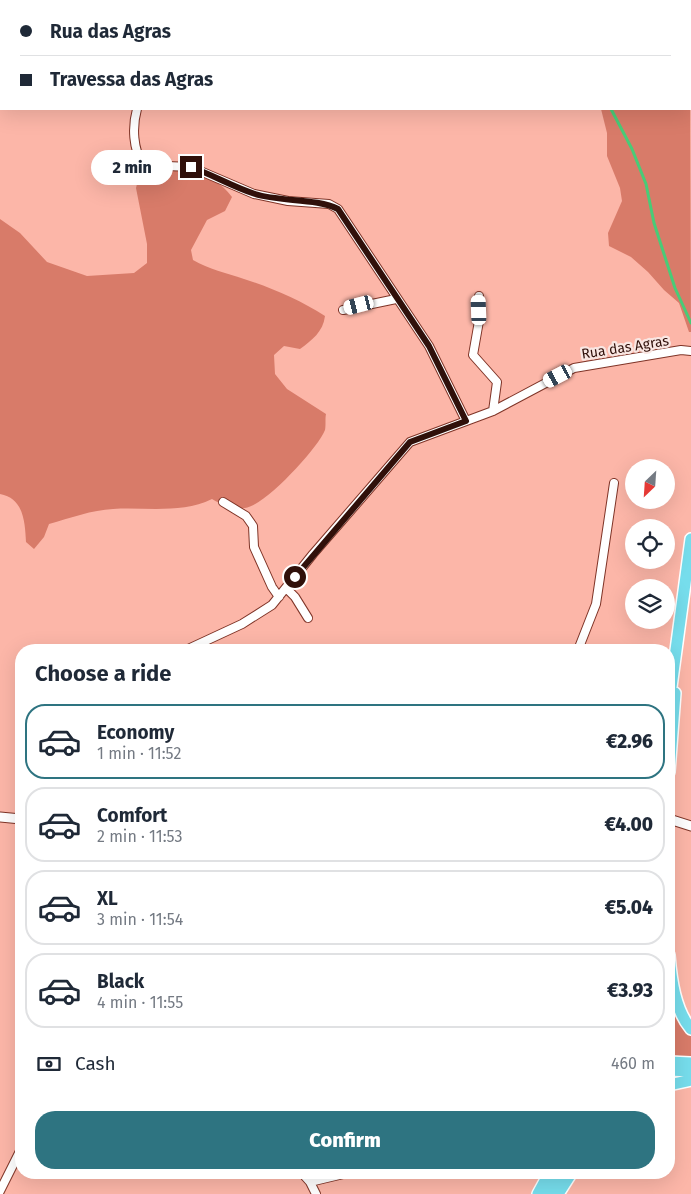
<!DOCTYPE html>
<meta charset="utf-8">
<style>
body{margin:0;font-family:"Fira Sans",sans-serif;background:#f2f2f3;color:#1f2937;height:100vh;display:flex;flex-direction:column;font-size:19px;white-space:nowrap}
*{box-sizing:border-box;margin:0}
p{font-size:16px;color:#747a83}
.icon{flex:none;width:28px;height:28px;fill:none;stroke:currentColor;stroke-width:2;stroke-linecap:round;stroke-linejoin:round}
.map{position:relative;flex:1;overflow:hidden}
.drawer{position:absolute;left:15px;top:644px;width:660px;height:535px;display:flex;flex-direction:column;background:#fff;border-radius:20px;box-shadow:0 5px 20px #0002}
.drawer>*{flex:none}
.banner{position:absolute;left:0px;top:0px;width:691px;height:110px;box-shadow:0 5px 20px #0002;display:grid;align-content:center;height:110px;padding:0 20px;background:#fff}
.needle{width:32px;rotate:205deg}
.controls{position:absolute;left:625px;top:459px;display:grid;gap:10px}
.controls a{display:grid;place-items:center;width:50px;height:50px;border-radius:50%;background:#fff;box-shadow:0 5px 20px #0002;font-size:25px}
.end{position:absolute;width:22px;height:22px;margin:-11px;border:6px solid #30100a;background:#fff;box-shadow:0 0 0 2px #fff}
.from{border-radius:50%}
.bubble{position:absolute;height:35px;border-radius:18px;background:#fff;box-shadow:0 5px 20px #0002;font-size:16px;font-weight:800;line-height:35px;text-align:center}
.car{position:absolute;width:15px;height:30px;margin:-15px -8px;border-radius:6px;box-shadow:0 0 4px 1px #0007;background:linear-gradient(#fff 24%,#345 0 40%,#fff 0 76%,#345 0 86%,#fff 0)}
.banner b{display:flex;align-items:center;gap:18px;height:48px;font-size:19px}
.banner b+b{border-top:1px solid #e0e1e3}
.banner i{width:12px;height:12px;background:#1f2937}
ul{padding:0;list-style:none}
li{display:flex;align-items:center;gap:15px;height:75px;margin:0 10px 8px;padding:0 10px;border:2px solid #e0e1e3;border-radius:20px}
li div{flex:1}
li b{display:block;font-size:19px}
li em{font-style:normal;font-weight:800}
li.active{border-color:#2e7481}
li>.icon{width:45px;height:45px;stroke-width:1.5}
h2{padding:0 20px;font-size:22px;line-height:60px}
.pay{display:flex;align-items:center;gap:12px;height:55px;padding:0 20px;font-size:19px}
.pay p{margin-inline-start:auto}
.primary-button{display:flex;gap:10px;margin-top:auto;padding:10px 20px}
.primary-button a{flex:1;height:58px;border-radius:20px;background:#2e7481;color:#fff;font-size:20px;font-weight:800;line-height:58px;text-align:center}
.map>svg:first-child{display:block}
.green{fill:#d87b69}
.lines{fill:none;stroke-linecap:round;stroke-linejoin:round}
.stream{stroke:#49cb77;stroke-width:3}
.minor-casing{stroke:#7f3427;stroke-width:10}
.tertiary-casing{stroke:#7f3427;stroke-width:11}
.primary-casing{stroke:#fff;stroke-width:14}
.minor{stroke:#fff;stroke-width:8}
.tertiary{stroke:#fff;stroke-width:9}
.primary{stroke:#76ddec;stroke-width:11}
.route{stroke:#30100a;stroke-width:6}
.labels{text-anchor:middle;stroke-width:4.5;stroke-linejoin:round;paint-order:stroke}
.street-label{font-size:14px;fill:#30100a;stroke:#f9e6e2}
</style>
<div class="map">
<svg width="691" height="1194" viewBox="0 0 691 1194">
<rect width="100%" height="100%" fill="#fcb6a8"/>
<path class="green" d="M690,87L691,332H689L679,303L664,290L648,272L631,257L609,246L608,233L622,201L620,188L607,156V133L601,109H690Z
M141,168C173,172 212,168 232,197L225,211L207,220L191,250L193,260C209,269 226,273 244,279C272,288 300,300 325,316C323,332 312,340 300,349L284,346L274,355L275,374L287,389L326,414C325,418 326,425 325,430C318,448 265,506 245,508C233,509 222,505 212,499C181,514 146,507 113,509C92,510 70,518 49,524L44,537L34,549L26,542C25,523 24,498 0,494V219L20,233L47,262L87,276L134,273L147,263V244L136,188Z
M669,978C673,999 676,1020 691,1036V1057L669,1055Z"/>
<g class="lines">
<path class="stream" d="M590,1V0
M611,109L632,149L646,184L654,223L675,288L691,323"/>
<defs>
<path id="minor" d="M160,0V1
M137,109C132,127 133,149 143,165L191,167L254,194L288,201L329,204L338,209L429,346L466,421
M479,296V321L473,355L497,382L493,411
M343,310L396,299
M223,502L246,516L253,526L254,547L272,587L279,597
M286,588L295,597L308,618
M186,650L242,624L272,605L313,554L410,442L493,411L574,368L681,350L691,351
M578,650L596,604L614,483
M301,1172L310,1182L316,1194
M310,1182L352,1172
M0,1191L21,1149"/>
<path id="tertiary" d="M0,817L21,819
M669,819L691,826"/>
<path id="primary" d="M669,702L691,539
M669,772L675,693
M669,955C671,980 675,1010 691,1029
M669,1062L691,1063
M669,1070L691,1071
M669,1085L691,1080
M538,1194L550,1172
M549,1194L561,1172
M558,1194L572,1172"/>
</defs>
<use href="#minor" class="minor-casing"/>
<use href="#tertiary" class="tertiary-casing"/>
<use href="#primary" class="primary-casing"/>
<use href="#minor" class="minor"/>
<use href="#tertiary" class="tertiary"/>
<use href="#primary" class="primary"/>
</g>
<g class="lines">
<path class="route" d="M191,167C213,175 233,187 255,194C280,202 317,198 338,209L429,346L466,421L410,442L295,577"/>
</g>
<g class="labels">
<g class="street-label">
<text transform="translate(625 347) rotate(-9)" y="5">Rua das Agras</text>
</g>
</g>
</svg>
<div class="controls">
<a><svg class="needle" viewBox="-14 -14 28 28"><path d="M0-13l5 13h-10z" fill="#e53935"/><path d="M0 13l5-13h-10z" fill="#747a83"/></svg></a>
<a><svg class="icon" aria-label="locate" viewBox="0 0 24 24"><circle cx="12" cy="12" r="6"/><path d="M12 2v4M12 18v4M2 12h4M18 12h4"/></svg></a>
<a><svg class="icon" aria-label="layers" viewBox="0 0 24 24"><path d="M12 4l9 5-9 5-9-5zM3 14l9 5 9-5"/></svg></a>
</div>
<i class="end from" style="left:295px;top:577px"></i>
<i class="end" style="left:191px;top:167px"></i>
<div class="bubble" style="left:91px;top:150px;width:82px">2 min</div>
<i class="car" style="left:359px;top:305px;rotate:256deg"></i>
<i class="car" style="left:479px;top:310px;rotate:358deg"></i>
<i class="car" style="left:558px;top:376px;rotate:242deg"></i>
<div class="banner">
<b><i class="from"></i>Rua das Agras</b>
<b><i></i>Travessa das Agras</b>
</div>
<section class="drawer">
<h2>Choose a ride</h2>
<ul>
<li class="active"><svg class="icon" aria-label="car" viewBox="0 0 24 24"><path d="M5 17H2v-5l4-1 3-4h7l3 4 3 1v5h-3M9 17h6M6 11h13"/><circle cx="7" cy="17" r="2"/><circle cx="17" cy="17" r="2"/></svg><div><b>Economy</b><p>1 min · 11:52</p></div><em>€2.96</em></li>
<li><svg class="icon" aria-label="car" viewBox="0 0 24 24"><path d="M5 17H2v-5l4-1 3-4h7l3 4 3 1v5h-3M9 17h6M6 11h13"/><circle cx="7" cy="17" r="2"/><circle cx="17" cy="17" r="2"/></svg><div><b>Comfort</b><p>2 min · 11:53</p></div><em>€4.00</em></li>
<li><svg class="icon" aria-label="car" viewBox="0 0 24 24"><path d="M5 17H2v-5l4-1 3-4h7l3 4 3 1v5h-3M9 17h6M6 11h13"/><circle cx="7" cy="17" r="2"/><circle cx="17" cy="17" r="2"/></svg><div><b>XL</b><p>3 min · 11:54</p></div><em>€5.04</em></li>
<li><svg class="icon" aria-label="car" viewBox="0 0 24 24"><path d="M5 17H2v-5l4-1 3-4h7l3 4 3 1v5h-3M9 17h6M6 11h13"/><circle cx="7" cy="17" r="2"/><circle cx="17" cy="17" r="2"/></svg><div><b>Black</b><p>4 min · 11:55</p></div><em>€3.93</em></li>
</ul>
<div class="pay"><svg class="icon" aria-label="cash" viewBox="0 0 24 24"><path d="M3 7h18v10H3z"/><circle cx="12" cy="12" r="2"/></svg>Cash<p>460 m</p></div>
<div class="primary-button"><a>Confirm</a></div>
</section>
</div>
